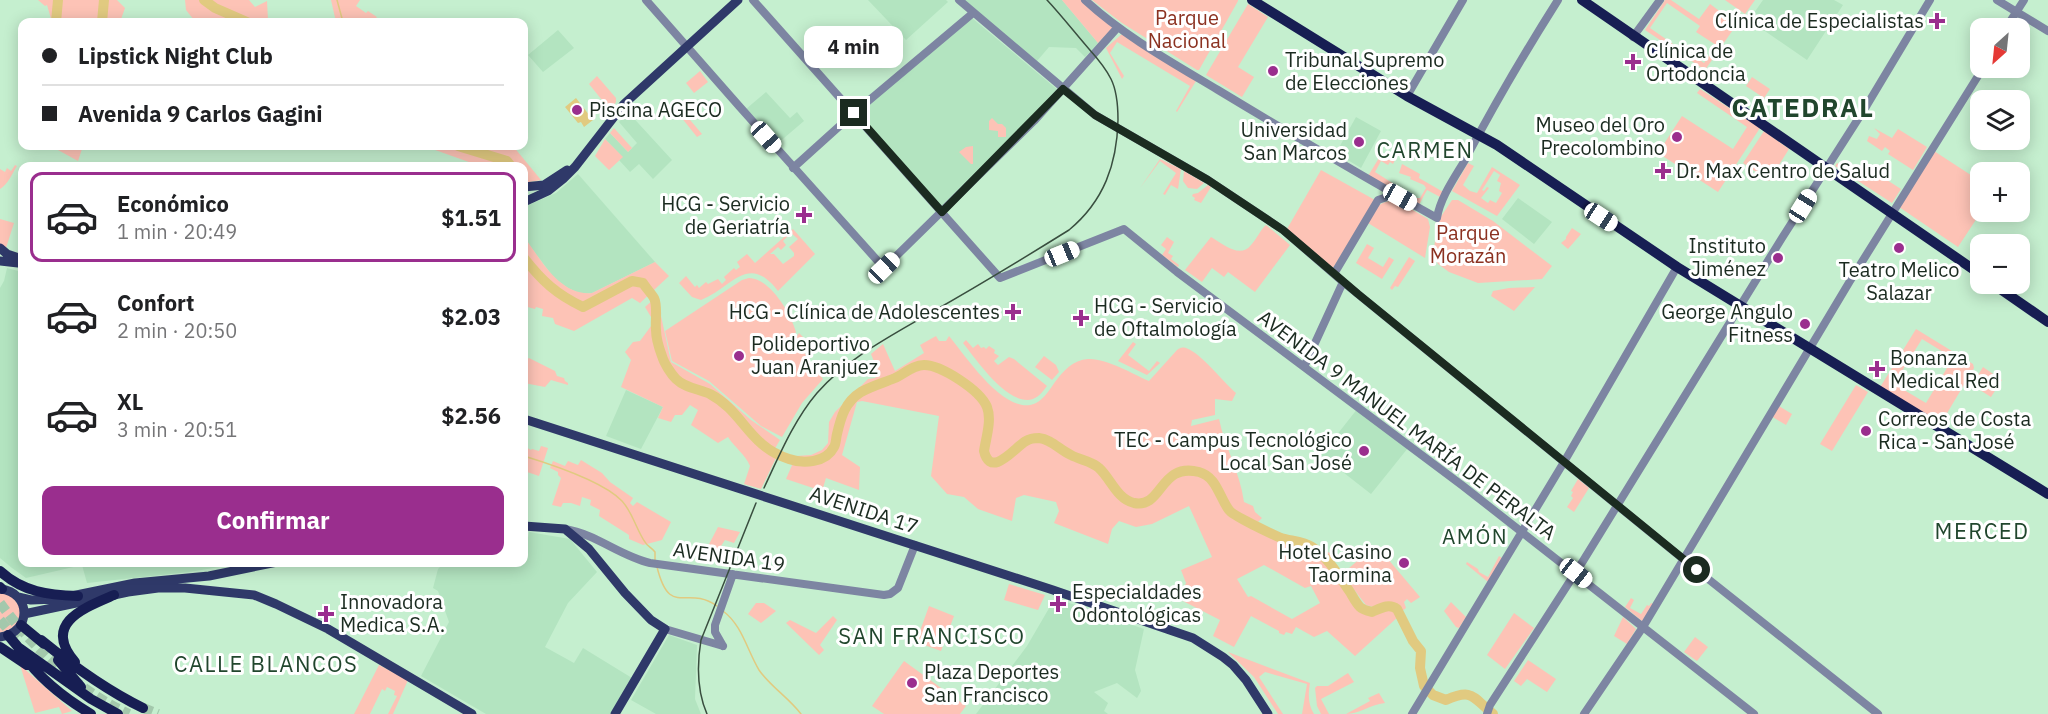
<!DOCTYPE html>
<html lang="es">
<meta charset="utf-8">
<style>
body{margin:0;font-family:"IBM Plex Sans",sans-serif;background:#f2f2f2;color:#202124;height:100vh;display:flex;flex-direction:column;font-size:22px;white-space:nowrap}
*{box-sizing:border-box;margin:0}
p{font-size:20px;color:#757577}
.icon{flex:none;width:33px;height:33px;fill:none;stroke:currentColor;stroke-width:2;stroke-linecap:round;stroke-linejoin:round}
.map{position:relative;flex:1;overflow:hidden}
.drawer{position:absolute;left:18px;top:162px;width:510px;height:405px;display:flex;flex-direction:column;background:#fff;border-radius:12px;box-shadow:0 3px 15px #0003}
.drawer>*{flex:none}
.banner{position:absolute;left:18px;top:18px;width:510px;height:132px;border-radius:12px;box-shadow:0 3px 15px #0003;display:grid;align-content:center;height:132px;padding:0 24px;background:#fff}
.needle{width:39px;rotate:207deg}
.controls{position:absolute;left:1970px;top:18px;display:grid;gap:12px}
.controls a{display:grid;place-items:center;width:60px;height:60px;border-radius:12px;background:#fff;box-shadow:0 3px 15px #0003;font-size:30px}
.end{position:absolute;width:27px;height:27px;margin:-14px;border:8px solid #1b2b20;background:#fff;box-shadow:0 0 0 3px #fff}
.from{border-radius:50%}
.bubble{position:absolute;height:42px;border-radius:12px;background:#fff;box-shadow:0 3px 15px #0003;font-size:20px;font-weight:700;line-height:42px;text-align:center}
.car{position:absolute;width:18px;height:36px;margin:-18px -9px;border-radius:8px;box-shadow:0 0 4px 2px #0007;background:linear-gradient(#fff 24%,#345 0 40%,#fff 0 76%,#345 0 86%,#fff 0)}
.banner b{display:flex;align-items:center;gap:21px;height:57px;font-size:22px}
.banner b+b{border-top:2px solid #e0e0e0}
.banner i{width:15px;height:15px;background:#202124}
ul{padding:10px 0 0;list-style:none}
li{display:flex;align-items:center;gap:18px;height:90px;margin:0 12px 9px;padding:0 12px;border:3px solid transparent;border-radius:12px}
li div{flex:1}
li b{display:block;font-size:22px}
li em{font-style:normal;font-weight:700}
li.on{border-color:#9a2e8e}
li>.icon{width:54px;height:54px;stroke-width:1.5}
.button{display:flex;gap:12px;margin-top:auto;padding:12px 24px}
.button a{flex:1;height:69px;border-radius:12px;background:#9a2e8e;color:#fff;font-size:24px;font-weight:700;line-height:69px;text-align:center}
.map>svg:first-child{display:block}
.built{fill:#b3e4c0}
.green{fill:#fdc3b6;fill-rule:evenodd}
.water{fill:#e1ca80}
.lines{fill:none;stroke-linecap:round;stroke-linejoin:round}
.stream{stroke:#e1ca80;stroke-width:1.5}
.river{stroke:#e1ca80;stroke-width:10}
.highway-tunnel{stroke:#a3c8ac;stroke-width:10;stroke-dasharray:10 5;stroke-linecap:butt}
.minor{stroke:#7d85a2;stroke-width:8}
.major{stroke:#2f3969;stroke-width:9}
.highway{stroke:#171e53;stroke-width:10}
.rail{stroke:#394e3f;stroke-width:1.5}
.route{stroke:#1b2b20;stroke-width:8}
.poi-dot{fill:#9a2e8e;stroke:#fff;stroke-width:2}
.labels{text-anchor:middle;stroke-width:6;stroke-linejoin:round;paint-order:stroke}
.park-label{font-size:20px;fill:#8b3120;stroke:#fff}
.poi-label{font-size:20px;fill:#1b2b20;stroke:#fff;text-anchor:start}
.street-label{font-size:20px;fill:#1b2b20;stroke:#fff}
.neighbourhood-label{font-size:21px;letter-spacing:1.5px;fill:#21462d;stroke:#fff}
.quarter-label{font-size:22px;letter-spacing:1.5px;fill:#21462d;stroke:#fff}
.district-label{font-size:26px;font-weight:bold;letter-spacing:1.5px;fill:#21462d;stroke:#fff}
</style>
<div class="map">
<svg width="2048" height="714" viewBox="0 0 2048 714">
<rect width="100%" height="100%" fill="#c5efcf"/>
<path class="built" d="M868,0H946L948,2L906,40Z
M964,0H1062L1098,43L1085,57L1076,48L1049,47L1037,61L999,31Z
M1763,0H1834L1843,5L1807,60L1749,20Z
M972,18L1059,91L942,207L858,114Z
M558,30L574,48L543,72L528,55Z
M766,92L790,118L797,112L804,121L777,144L746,109Z
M628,112L672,160L653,179L639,164L630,172L619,160L622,157L605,139L610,133L628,152L637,143L619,122Z
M1356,117L1381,131L1361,168L1336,153Z
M578,174L655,262L592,293L581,294L568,288L554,278L524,238V207L556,193Z
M1518,198L1552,222L1534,244L1502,219Z
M7,268L22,272V562L245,563L189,572L87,583L82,565L26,578L12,568L0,558V288L4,281Z
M626,390L663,407L641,449L606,436Z
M1358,408L1408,448L1371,494L1321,455Z
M529,532L570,539L597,572L568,603L545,647L574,663L583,648L632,678L610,714H486L421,676L449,622L438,591L433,588L438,569L444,563L524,562Z
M1055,598L1144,629L1135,670L1141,691L1137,698L1117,683L1094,692L1108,703L1104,711L1108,714H976L1027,646Z
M669,635L697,645L695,699L701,714H656L631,700Z"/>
<path class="green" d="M38,0H117L125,8L120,22H52L47,5L45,6Z
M185,0H249L255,7L267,1L268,20L267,22H211L206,18L194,20L186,10Z
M331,0H360L356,6L366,13L368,11L377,17L373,22H336Z
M1062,0H1081L1113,28L1098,43Z
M1092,0H1238V1L1199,70H1197L1122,23Z
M1665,0H1671L1699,19L1710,4L1737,24L1705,70L1645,30ZM1667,3L1700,26L1696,32L1716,45L1704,63L1685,50L1683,51L1650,28Z
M1725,0H1755L1745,14Z
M1248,4L1268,17L1238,67L1254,77L1242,97L1206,75Z
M1122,34L1196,81L1177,112L1176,111L1190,86L1117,42L1110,53L1124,76L1122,79L1106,48Z
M700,71L708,82L694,93L686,83Z
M597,76L616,98V102L610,110L589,84Z
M1752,77L1770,89L1764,98L1746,86Z
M1700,89L1760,128L1718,192L1658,153L1682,116L1733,149L1747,127L1697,93Z
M685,114L702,134L697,137L681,117Z
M992,118L998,124H1002L1006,128V137H998V131L989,130V121Z
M614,128L632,148L628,152L610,133Z
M1874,128L1892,138L1898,129L1927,147L1913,170L1888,154L1890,151L1885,147L1882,151L1867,141L1869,136L1877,139L1880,134Z
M1764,131L1789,149L1769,181L1743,163Z
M605,139L623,157L609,170L595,156Z
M58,146H83L78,161L58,150Z
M424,146H513L541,180L524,183V166H492L490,164L480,166Z
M973,146V164H971L959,152L966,147Z
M1934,151L1980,181L1981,212L1958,247L1899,207Z
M1384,154L1395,160L1393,164L1390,162L1388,165L1381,161L1375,172L1416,198H1420L1426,188L1424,185L1410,179L1411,177L1399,173L1402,164L1420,174L1419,178L1445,193L1442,198L1427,190L1419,205L1368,176L1379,158L1381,159Z
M1160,159L1181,169L1178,189L1171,185L1165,195L1163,194L1176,173L1160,161L1140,188Z
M1468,163L1474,166L1463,185L1470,191L1477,193L1492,167L1520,185L1497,216L1452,191ZM1494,171L1500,175L1497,181L1501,183L1499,191L1502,193L1496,203L1490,200L1488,203L1481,198L1489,188L1487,187L1484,191L1482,190Z
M1837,163L1863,180L1867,174L1859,169L1862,164L1871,170L1870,173L1874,176L1876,173L1901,189L1892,203L1835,166Z
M15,165L17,166C12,174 8,184 0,189V169L5,172L7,168L11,171Z
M1321,170L1375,200L1333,268L1287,229Z
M1184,171L1204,183L1197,189L1188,188L1183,181Z
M1208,185L1211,187L1201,203L1194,200L1195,198L1192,196L1193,194L1198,193Z
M1396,200L1428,219L1430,227L1425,258L1368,223C1377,207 1377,202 1396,200Z
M1452,200H1458L1493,221L1552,266L1542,279L1478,283L1449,272L1438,264L1433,255L1437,227L1440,218Z
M0,219L14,223L5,251L0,247Z
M1266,225L1290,245L1255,292L1228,272L1224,277L1212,268L1202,282L1185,270L1211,237C1223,244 1240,259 1251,245C1257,239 1260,230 1266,225Z
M1572,228L1581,234L1568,249L1561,243L1566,239V237Z
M793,229L815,254L778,291C748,252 732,288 701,300L692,297L679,283L686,276L695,287L697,285L699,288L706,282L708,284L718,279L722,284L726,280L724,277L734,268L736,270L740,267L737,262L747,254L755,263ZM791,233L798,239L789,247L794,253V256L783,264L774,254H770L778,247L781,250L786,245L783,241Z
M524,232L525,238C541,260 560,296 592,293L655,262L669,276L640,303L632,298L574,331L555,324L553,318L542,316L543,309L536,307L535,309L524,306L525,298L524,297Z
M1167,237L1174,242L1168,253L1173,256L1171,259L1179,265L1178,267L1162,255L1166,249L1161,245Z
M1367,244L1374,248L1368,258L1383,267L1389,257L1394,260L1382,279L1356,263Z
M1409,257L1415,261L1398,287L1395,286L1392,290L1390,288Z
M749,278C770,278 791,314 796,332L785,347L788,349L799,333L803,337C801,356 813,365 823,379L802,403L782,437L761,426L709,381L672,361L665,331L742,280Z
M1535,287L1514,311L1491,296L1493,291L1509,288Z
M655,298L658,302L671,362L710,384L751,420L780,440L771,455L776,458L761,489L744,484L750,466C745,454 735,448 728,437L718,443L691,425L698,410L690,405L682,415H675L671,422L658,418L663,407L621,387L631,360L625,352L633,342L640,341L654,322L645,307Z
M1916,329L1973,364L1974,368L1940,425L1879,389ZM1922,339L1953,358L1926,403L1894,384Z
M936,336L939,341H946L949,336C965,355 1006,418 1036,403C1044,399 1050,389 1055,382C1063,371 1073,360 1088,359C1106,358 1133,374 1149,381L1177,350C1180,348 1181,347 1186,348C1201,353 1223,382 1236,393L1232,401L1215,399V415L1192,420L1191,426L1219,419C1225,448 1240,472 1244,502L1253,506L1255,512L1262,518L1258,522L1234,511L1213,478V481L1230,513L1281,538L1334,554L1329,564L1361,608L1372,612L1391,607L1399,616L1355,656L1327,631L1314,637L1296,627L1292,634L1286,632L1284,635L1279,633V631L1251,616L1234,647L1213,636L1220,620L1179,599L1186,583L1181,570L1212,557L1189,506L1152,524L1136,527L1119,521L1112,529L1108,544L1054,523L1059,511L1056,502L1024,495L1016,498L1012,521L978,509L964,497L947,494L931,476L939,416L862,401L857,402L842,455L860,467L859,490L826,478L822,491L786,479L796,456L811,455L822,450L828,443L829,422L835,412L868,379L875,378L879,374L871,354L883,344L895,371L924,353L920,345ZM1264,565L1305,588L1311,586L1320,603L1292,619L1251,596L1248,597L1237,579Z
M966,340L973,348L978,344L981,348L984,347L986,349L989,346L995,350L994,353L999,356L994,361L998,365L1009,357L1014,359L1047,386C1043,391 1040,396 1033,399C1008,407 976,359 963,343Z
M1133,342L1136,344L1128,355L1149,371L1157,361L1160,363L1147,375L1118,361Z
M1044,356L1056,365L1059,372L1052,380L1035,367Z
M529,358L555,371L557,376L564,378L565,381L568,383V385L551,380L545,387L524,383V361Z
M1983,367L2002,380L1991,397L1972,385Z
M1856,385L1868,392L1832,451L1820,444Z
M1777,405L1792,414L1786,425L1771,416Z
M524,446L531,450L532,449L539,451L541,446L548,448L539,476L527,472L524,479Z
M581,460L602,473L610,482L633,498L630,503L633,506L637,502L671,522L662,540L643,545L629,539V535L599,516L600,510L590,505L591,500L582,497L580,506L571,503H563L561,507L552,505L561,478L558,475V472L550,468L553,461L565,466L568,461L578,465Z
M1578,479L1589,488L1574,512L1567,507L1573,498L1571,496L1573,492L1571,491Z
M718,527L740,532L734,543L725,540L719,549L706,550Z
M1376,545L1420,597L1411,603L1407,599L1404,602L1406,608L1402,611L1396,604L1386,603L1377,608L1366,605L1342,574Z
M1499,556L1502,558L1488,582L1466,564L1467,562L1478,569L1479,572L1488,577Z
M1009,584L1045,595L1038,610L1004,600Z
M0,592L10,594L20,607C20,623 16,628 0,633Z
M1631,598L1634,600L1630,608L1641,614L1647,605L1649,606L1651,603L1653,604L1643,622L1625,607Z
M1451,602L1466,617L1459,628L1456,627L1444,611Z
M756,603H764L776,611L761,623L748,614Z
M929,606L954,616L941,651L916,642Z
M1514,613L1534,628L1505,669L1487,655Z
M833,616L837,620L820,645L824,650L819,655L786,623L790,620L816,633Z
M1623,617L1636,629L1627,644L1614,636Z
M1695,637L1708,647L1697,661L1684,652Z
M1228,652L1310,683C1308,695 1308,704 1314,714H1302L1307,684L1265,672L1259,677L1283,714H1278L1254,677Z
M1528,660L1556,679L1547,692L1527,679L1521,686L1514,681Z
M904,661L966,706L960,714H884L872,706Z
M20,665L72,711L62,714L59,707L35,713Z
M379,665L408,680L393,714H388L397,696L394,695L395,691L387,687L385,691L382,689L370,714H354Z
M1348,673L1354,682L1321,699L1329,714H1321L1317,706L1315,688L1317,686H1328Z
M1379,693L1385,703C1369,705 1360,714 1346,714L1370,701L1368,698Z"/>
<path class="water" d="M576,98L593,120L584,127L581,122L578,123L565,107Z"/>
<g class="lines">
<path class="stream" d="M337,0L343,22
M524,456C550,464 604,482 622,501C633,513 636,529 645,542C647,546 652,548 655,552V560
M657,567C670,619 686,584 717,606
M723,611C742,625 747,650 759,670C770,686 789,698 801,714"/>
<path class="river" d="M204,0L215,8L247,22
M56,22L58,0
M102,22L104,0
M458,146L507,161L511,166
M524,258C542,281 556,294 583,307L632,281L643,283C646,288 651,293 654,298C658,306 655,320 656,330C656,338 659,348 662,356C664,363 671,374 676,379C685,388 699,389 710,394C744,412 748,446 789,459C803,464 826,463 834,447C836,444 836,438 837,434C841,417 845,402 861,392C872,386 883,383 895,378C904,374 913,365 924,365C941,365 980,390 987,407C992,420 986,438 984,451C991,480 1016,446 1026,441C1029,439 1035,438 1039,438C1051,439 1060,450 1071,455C1080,460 1092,461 1099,468C1111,479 1117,499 1134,503C1163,509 1159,462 1199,472C1217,477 1219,497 1229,510C1233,516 1272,534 1281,538C1290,541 1303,541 1312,547C1328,557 1339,576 1350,592C1353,597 1356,603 1360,607C1363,610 1368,611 1372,612C1381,608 1389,603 1397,609L1413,641L1421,651L1420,668L1424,686L1433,695L1446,700C1473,688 1472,697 1493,714"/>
<path class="highway-tunnel" d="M0,603C34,649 77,690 129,714
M0,620L17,640
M143,708L158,714"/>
<path class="minor" d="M646,0L739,106L884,268L1034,121L1118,27
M753,0L1000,278L1124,229L1177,272L1463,486L1754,714
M959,0L1095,115L1208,180L1283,230L1343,282L1683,559L1878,714
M1085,0C1124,36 1173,63 1218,90C1291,134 1363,177 1437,218C1440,198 1455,177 1465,160C1494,105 1525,52 1558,0
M1997,0L2048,31
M2006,28L2024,0
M1633,37L1660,0
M1407,96L1463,0
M793,168L854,113L973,13
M1334,274L1378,200L1387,197H1397
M1304,367L1343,282
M565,529C596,534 620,556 650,563L884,595L890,594L898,588L915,545
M665,629L723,646
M723,646L715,632V625L733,574
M1412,714L1564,462L1677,267
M1487,714L1490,705L1583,561L1782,238L1867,105L1930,0
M1584,714L1643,627L1850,281L1983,68"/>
<path class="major" d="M524,187L544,185L567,170
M524,202L548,191L563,179L575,167L624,104L738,0
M0,248L7,254L22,259
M0,261L18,263
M524,419L1053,590L1193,638L1223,657L1233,665L1246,680L1268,714
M524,526L565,529L589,549L625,593L651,620L665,629L615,714
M0,589C32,592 32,633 0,637
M18,597L31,600L57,599L135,583L209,576L277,562
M24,614L128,592L158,588H185L254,595L276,604L328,629L472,714"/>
<path class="highway" d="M1252,0L1407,96L1497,145L1677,267L2048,494
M1582,0L1980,274
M1993,284L2048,322
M0,571C23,592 48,595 78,596
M0,587L2,589
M21,625L44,644
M8,635L18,647L91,699L118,714
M41,640C73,666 106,690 143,708
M0,647L27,665
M23,655C41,680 64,698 91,714
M58,660L81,687
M75,662C42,623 84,608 114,595"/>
<path class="rail" d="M764,488C779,456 794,420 817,393C849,357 891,336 932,312C978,286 1024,258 1069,230C1104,201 1117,164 1118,120C1118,107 1117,91 1111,79C1105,67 1098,59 1089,49C1075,33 1062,16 1047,0
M707,714C697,691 697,664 701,640L756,503"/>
</g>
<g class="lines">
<path class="route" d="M854,113L942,212L1063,89L1095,115L1208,180L1283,230L1358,294L1697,570"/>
</g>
<g class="poi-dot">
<path d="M1934 12h6v6h6v6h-6v6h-6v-6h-6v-6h6z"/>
<path d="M1630 53h6v6h6v6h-6v6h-6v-6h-6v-6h6z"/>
<circle cx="1273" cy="71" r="6"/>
<circle cx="577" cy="110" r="6"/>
<circle cx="1677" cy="137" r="6"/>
<circle cx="1359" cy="142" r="6"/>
<path d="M1660 162h6v6h6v6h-6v6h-6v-6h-6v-6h6z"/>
<path d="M801 206h6v6h6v6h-6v6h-6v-6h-6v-6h6z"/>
<circle cx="1899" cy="248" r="6"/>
<circle cx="1778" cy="258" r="6"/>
<path d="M1010 303h6v6h6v6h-6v6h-6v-6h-6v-6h6z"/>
<path d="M1078 309h6v6h6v6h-6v6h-6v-6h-6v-6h6z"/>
<circle cx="1805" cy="324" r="6"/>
<circle cx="739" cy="356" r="6"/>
<path d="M1874 360h6v6h6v6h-6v6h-6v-6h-6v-6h6z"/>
<circle cx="1866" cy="431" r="6"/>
<circle cx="1364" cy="451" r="6"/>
<circle cx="1404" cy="563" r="6"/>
<path d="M1055 595h6v6h6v6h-6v6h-6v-6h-6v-6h6z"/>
<path d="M323 605h6v6h6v6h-6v6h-6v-6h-6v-6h6z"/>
<circle cx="912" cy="683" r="6"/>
</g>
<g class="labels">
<g class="park-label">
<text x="1187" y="25">Parque<tspan x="1187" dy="23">Nacional</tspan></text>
<text x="1468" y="240">Parque<tspan x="1468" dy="23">Morazán</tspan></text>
</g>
<g class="poi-label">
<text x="1924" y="28" text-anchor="end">Clínica de Especialistas</text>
<text x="1646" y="58">Clínica de<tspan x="1646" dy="23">Ortodoncia</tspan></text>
<text x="1285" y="67">Tribunal Supremo<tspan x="1285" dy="23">de Elecciones</tspan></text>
<text x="589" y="117">Piscina AGECO</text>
<text x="1665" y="132" text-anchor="end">Museo del Oro<tspan x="1665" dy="23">Precolombino</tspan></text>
<text x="1347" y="137" text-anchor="end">Universidad<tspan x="1347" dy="23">San Marcos</tspan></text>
<text x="1676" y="178">Dr. Max Centro de Salud</text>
<text x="790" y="211" text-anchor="end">HCG - Servicio<tspan x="790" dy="23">de Geriatría</tspan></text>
<text x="1766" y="253" text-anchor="end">Instituto<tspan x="1766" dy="23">Jiménez</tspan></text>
<text x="1899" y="277" text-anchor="middle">Teatro Melico<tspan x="1899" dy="23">Salazar</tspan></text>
<text x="1094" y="313">HCG - Servicio<tspan x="1094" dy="23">de Oftalmología</tspan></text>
<text x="1000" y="319" text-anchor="end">HCG - Clínica de Adolescentes</text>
<text x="1793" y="319" text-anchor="end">George Angulo<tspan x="1793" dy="23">Fitness</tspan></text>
<text x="751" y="351">Polideportivo<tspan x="751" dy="23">Juan Aranjuez</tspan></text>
<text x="1890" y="365">Bonanza<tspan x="1890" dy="23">Medical Red</tspan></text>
<text x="1878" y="426">Correos de Costa<tspan x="1878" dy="23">Rica - San José</tspan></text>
<text x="1352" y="447" text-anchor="end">TEC - Campus Tecnológico<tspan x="1352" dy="23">Local San José</tspan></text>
<text x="1392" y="559" text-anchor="end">Hotel Casino<tspan x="1392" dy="23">Taormina</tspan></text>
<text x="1072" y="599">Especialdades<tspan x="1072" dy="23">Odontológicas</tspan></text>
<text x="340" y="609">Innovadora<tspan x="340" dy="23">Medica S.A.</tspan></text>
<text x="924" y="679">Plaza Deportes<tspan x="924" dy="23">San Francisco</tspan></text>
</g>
<g class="street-label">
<text transform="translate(1407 425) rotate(37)" y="7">AVENIDA 9 MANUEL MARÍA DE PERALTA</text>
<text transform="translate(864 510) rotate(18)" y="7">AVENIDA 17</text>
<text transform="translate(729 557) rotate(8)" y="7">AVENIDA 19</text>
</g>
<g class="neighbourhood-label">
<text x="1475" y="544">AMÓN</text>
</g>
<g class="quarter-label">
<text x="1425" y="158">CARMEN</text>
<text x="1982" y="539">MERCED</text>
<text x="932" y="644">SAN FRANCISCO</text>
<text x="266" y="672">CALLE BLANCOS</text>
</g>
<g class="district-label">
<text x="1803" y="117">CATEDRAL</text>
</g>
</g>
</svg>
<div class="controls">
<a><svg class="needle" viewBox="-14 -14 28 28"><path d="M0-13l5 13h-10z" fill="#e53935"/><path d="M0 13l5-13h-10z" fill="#757577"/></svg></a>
<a><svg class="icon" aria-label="layers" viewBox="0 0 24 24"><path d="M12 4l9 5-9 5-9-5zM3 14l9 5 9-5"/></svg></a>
<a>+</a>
<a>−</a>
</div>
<i class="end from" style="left:1697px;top:570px"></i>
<i class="end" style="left:854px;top:113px"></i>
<div class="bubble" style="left:804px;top:26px;width:99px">4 min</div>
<i class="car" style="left:766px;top:137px;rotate:138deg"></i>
<i class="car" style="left:1400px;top:197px;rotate:119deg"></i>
<i class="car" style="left:1803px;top:206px;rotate:32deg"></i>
<i class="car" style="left:1601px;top:217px;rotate:123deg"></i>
<i class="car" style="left:1062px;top:254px;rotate:68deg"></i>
<i class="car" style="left:884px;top:268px;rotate:46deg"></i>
<i class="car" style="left:1576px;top:573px;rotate:128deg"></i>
<div class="banner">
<b><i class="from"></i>Lipstick Night Club</b>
<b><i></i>Avenida 9 Carlos Gagini</b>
</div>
<section class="drawer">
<ul>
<li class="on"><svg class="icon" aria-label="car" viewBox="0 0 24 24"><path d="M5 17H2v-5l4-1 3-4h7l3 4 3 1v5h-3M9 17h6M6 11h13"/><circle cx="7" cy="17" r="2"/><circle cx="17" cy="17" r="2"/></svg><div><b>Económico</b><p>1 min · 20:49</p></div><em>$1.51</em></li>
<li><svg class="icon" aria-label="car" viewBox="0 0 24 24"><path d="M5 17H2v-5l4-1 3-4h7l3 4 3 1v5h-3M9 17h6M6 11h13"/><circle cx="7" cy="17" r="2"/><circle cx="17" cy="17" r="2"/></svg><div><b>Confort</b><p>2 min · 20:50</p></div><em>$2.03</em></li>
<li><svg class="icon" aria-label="car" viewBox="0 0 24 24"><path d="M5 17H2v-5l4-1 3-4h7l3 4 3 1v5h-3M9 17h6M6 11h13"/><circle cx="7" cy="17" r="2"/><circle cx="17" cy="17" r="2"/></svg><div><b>XL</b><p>3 min · 20:51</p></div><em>$2.56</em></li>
</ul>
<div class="button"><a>Confirmar</a></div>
</section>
</div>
